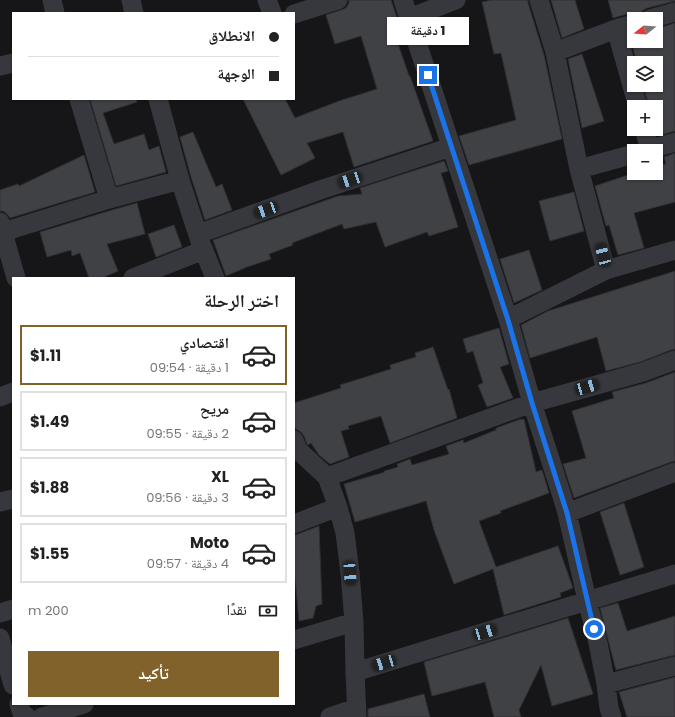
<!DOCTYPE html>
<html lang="ar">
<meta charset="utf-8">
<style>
body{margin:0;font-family:Poppins,"Noto Naskh Arabic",sans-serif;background:#f2f2f2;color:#222;direction:rtl;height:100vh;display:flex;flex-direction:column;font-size:15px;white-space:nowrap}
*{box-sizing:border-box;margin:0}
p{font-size:13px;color:#767676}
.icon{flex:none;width:22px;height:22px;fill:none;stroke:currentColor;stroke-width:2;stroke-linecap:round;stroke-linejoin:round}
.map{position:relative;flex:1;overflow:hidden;direction:ltr}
.side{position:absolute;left:12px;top:277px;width:283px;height:428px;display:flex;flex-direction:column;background:#fff;border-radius:0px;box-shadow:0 1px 3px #0004;direction:rtl}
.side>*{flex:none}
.banner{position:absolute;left:12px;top:12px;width:283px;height:88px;border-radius:0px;box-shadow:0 1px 3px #0004;direction:rtl;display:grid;align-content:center;height:88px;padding:0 16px;background:#fff}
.needle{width:26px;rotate:253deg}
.buttons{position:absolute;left:627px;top:12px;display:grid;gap:8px}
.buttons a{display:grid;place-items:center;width:36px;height:36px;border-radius:0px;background:#fff;box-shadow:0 1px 3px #0004;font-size:20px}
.end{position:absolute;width:18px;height:18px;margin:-9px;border:5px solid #1a73e8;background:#fff;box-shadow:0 0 0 2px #fff}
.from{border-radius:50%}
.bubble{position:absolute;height:28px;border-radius:0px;background:#fff;box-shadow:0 1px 3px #0004;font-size:13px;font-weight:700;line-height:28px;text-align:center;direction:rtl}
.car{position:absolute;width:12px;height:24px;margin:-12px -6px;border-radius:5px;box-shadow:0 0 3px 1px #0007;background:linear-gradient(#222 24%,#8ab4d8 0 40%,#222 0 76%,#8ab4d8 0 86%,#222 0)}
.banner b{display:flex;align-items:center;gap:14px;height:38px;font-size:15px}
.banner b+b{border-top:1px solid #e0e0e0}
.banner i{width:10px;height:10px;background:#222}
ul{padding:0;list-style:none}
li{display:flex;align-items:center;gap:12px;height:60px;margin:0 8px 6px;padding:0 8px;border:2px solid #e0e0e0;border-radius:0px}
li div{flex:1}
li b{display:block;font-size:15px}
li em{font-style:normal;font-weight:700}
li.current{border-color:#80622a}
li>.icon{width:36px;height:36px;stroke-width:1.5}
h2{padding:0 16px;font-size:18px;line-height:48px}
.pay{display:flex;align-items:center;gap:10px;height:44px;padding:0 16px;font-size:15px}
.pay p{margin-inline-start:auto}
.button{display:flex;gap:8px;margin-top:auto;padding:8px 16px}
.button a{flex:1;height:46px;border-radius:0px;background:#80622a;color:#fff;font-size:16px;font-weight:700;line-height:46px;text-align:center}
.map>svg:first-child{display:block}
.building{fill:#404145;stroke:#303034}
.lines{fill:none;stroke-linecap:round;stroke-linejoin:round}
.minor{stroke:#37383d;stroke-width:19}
.route{stroke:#1a73e8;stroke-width:5}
</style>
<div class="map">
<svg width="675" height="717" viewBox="0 0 675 717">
<rect width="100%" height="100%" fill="#161618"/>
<path class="building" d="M349,0H391L399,24L392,26L409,76H410L433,141L354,167L343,132L307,143L315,158L281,175L243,99H285L295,118L339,101L377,89L361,36L335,44L326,15L341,10L346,8L349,3Z
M492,0H528V3L544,55L562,139L469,165L459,136L516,120L501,53L494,54L482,2Z
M551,0H575L584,29L562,38Z
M608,0H675V1L647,8L642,11L640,15L636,13H631L613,18Z
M675,23V131L658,136L656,129V107H649L643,85H656V63H637L630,37L634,35V41H656V29Z
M582,54L604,121L582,128L568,59Z
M90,99H136L137,102L103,113L114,144L144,134L149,150L159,146L166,172L116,186Z
M193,132L216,187L222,184L232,210L205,220L191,177L180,137Z
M675,153V202L634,213L644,248L618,255L609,225L606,226L595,186L634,173H656V166L666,164L664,157Z
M84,155L95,192L10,218L7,214L3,211H0V190L18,184L19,186Z
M444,161L448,171L441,173L458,227L429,236L427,232L385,247L376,222L344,229L342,224L292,243L293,245L269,254L271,259L247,267L226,276L213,240L338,196L362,194L360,188Z
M574,192L584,231L550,241L539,201Z
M137,203L145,234L107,244L118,271L102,278H89L80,253L72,256L71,250L47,257L40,232L112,210Z
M174,225L182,247L156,257L148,234Z
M529,250L542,290L514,303L500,259Z
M675,271V349L671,350L640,362L606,371L597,337L530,358L521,325L548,311Z
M499,328L509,364L500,367L513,398L487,407L478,385L483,383L473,351L467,353L463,339Z
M433,347L448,390L449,389L457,418L390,443L381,416L348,426L349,429L341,431L349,457L330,464L319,455L311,443L308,445L307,444L304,436L301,432L296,429L294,426V403L341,388L340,385L391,369L390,365L416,357L415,353Z
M675,372V461L671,462L574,498L563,464L586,458L572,411L614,398L612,392L646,383Z
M521,419L522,420L524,419L536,472L542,470L549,493L500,511L501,513L479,521L496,567L558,546L573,588L560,593L561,597L504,615L493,569L454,584L434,530L426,501L355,522L344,484L385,472L384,471L398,467L397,464L410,459L412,465L449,454L446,446L463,440L464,443L496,430V428Z
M624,503L644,567L620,575L600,512Z
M319,526L322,604L316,606L313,618L299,621L294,567V535L298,534Z
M618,603L627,631L675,616V655L616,670L611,651L600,608Z
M568,618L593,694L552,706L541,665L519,710L521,717H494L485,682L432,696L424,662Z
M675,677V717H627L619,692Z
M424,694L430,717H368V709Z"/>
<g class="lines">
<path class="minor" d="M52,0L55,13
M131,0L134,13
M267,0L272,13
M403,0L508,319L532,403L562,496L567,513L587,600L598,643L606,684L609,708L612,717
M539,0L555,52L579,169L606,270
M294,14L338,0
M409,18L456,0
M650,19L675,12
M616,29L638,107
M555,52L616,29L634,24
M0,66L13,63
M79,99L109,199
M158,99L180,180L200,241L215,278
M644,129L650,149
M644,151L675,142
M579,169L634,154
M0,222L16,278
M0,233L109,199L180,180
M198,234L320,190L451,147
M133,278L204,250
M508,319L606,270L675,250
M0,397L13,392
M294,440L298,450L327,477L338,507L345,533L350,573L354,622L355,672L357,717
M327,477L532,403L643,372L675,360
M0,502L13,499
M567,513L675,472
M294,524L338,507
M0,613L13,609
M0,638L13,685
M294,640L354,622
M355,672L675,574
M606,684L675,666
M19,704L22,713L27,717
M42,717L84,704
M330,717L356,708"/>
</g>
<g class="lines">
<path class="route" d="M428,75L508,320L532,403L567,513L594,629"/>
</g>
</svg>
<div class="buttons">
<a><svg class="needle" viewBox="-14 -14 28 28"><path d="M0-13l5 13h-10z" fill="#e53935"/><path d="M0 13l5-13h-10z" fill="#767676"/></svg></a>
<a><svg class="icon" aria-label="layers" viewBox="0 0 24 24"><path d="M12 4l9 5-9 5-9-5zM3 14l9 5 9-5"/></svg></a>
<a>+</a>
<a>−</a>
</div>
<i class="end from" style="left:594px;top:629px"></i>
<i class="end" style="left:428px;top:75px"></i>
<div class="bubble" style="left:387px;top:17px;width:82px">1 دقيقة</div>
<i class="car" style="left:350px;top:180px;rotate:252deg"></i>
<i class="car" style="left:266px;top:210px;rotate:250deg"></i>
<i class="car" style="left:603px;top:255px;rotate:345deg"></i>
<i class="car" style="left:587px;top:387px;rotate:74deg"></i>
<i class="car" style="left:350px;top:573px;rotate:176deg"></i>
<i class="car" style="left:485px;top:632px;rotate:73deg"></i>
<i class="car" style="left:384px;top:663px;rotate:253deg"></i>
<div class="banner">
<b><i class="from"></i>الانطلاق</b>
<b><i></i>الوجهة</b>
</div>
<section class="side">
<h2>اختر الرحلة</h2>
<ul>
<li class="current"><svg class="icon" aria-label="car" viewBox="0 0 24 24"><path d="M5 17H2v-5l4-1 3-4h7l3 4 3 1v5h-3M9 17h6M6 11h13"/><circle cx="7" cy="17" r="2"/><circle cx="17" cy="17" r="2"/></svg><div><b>اقتصادي</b><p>1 دقيقة · 09:54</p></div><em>$1.11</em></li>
<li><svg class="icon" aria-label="car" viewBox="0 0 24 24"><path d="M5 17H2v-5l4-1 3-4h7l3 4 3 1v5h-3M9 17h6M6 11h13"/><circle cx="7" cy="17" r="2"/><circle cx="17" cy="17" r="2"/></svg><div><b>مريح</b><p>2 دقيقة · 09:55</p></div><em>$1.49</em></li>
<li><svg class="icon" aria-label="car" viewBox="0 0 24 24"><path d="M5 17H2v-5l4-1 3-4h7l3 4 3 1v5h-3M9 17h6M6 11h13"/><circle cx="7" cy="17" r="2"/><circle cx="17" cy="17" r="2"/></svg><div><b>XL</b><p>3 دقيقة · 09:56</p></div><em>$1.88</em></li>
<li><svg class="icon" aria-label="car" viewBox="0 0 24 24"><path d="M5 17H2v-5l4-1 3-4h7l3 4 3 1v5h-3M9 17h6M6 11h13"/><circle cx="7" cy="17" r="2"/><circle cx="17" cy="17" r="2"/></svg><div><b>Moto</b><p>4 دقيقة · 09:57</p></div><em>$1.55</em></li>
</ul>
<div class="pay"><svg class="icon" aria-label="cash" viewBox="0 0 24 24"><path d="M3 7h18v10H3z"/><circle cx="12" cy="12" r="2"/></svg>نقدًا<p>200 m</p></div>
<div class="button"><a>تأكيد</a></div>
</section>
</div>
